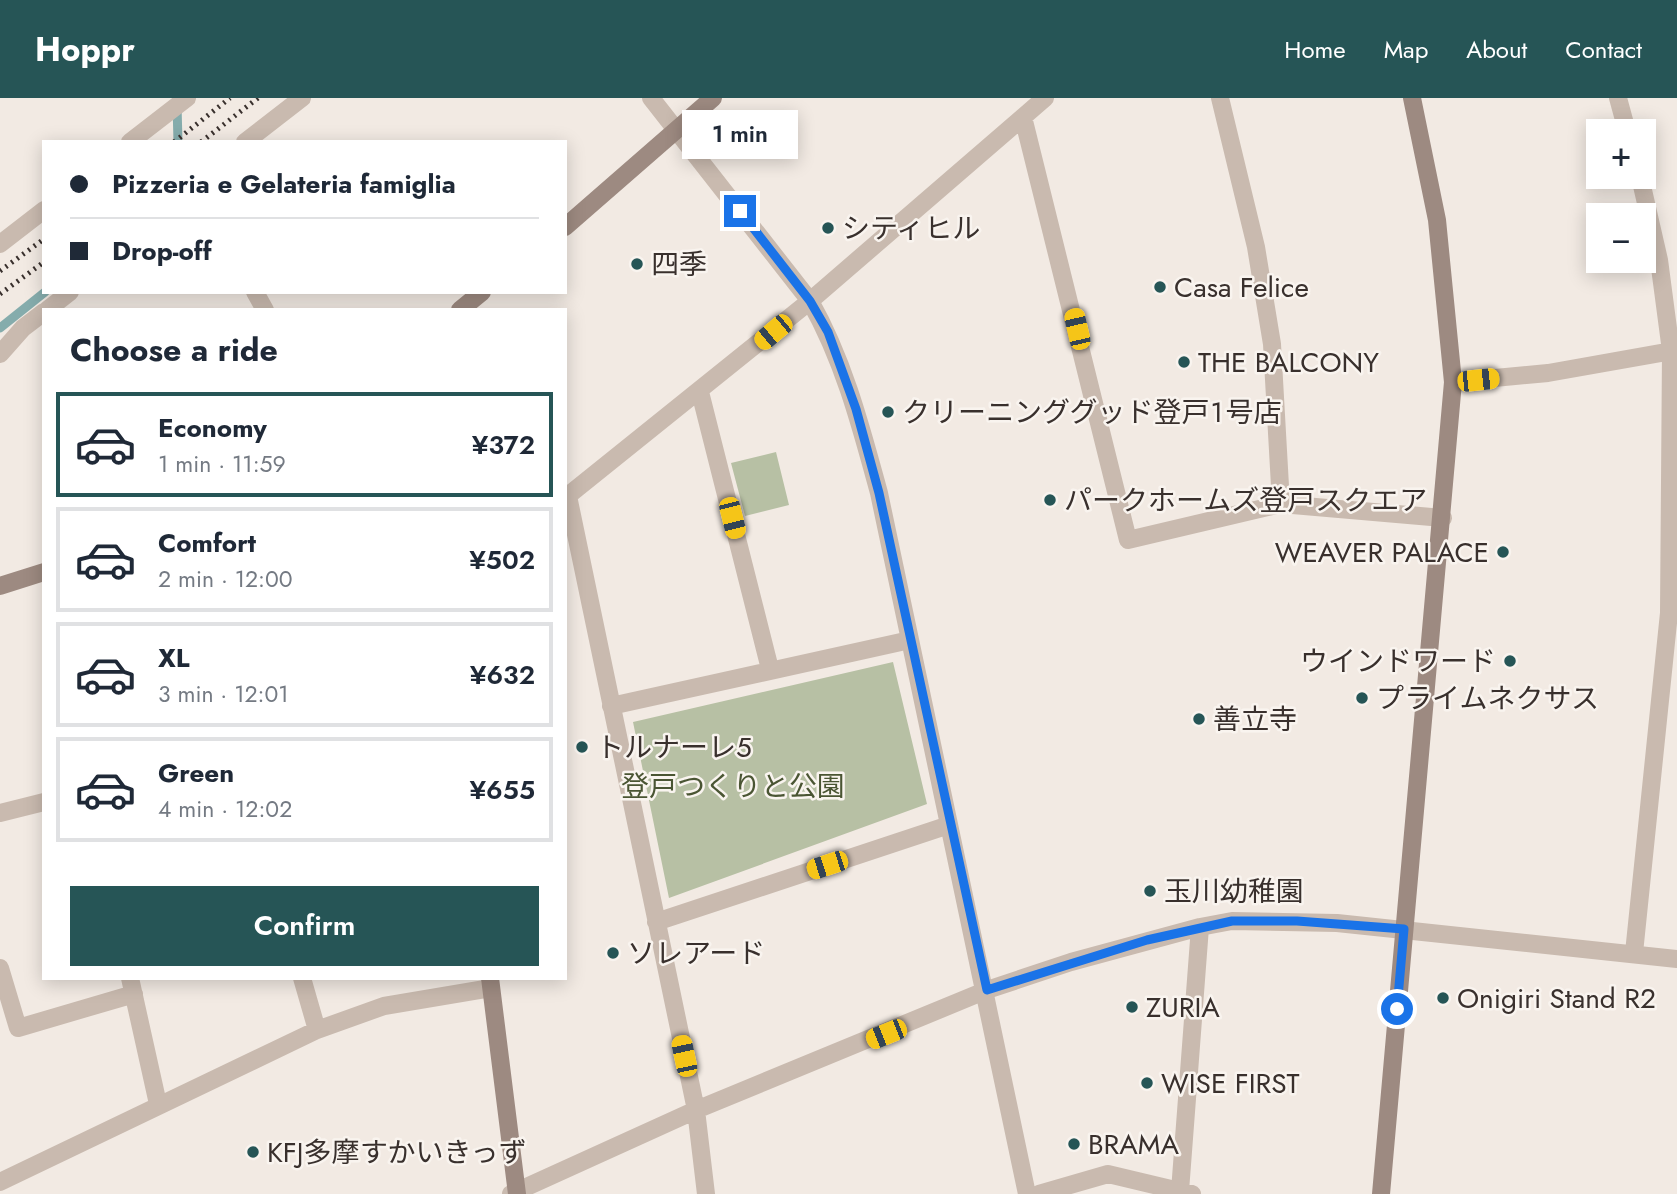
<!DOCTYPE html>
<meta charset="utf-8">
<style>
body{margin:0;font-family:Jost,"Noto Sans JP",sans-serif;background:#f2f2f3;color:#1f2937;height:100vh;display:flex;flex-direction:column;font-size:26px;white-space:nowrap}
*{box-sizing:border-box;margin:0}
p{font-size:23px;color:#747a83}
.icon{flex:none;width:38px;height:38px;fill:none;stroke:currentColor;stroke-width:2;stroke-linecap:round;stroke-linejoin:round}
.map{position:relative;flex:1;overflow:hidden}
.panel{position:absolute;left:42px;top:210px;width:525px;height:672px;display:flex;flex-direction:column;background:#fff;border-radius:0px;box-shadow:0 4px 18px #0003}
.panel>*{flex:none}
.top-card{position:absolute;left:42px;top:42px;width:525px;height:154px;border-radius:0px;box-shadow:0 4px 18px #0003;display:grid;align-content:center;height:154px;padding:0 28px;background:#fff}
.controls{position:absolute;left:1586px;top:21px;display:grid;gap:14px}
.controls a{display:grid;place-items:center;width:70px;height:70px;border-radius:0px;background:#fff;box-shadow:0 4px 18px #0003;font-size:35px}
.end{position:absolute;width:32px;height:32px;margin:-16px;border:9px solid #1a73e8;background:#fff;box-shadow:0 0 0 4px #fff}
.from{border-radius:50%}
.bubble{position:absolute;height:49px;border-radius:0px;background:#fff;box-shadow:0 4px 18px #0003;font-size:23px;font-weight:600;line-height:49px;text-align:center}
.car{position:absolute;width:21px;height:42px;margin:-21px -10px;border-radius:9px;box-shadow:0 0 5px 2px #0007;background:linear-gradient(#f5c518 24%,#345 0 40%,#f5c518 0 76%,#345 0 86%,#f5c518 0)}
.top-card b{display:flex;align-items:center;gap:24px;height:66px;font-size:26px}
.top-card b+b{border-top:2px solid #e0e1e3}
.top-card i{width:18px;height:18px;background:#1f2937}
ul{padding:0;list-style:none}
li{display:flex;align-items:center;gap:21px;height:105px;margin:0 14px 10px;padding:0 14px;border:4px solid #e0e1e3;border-radius:0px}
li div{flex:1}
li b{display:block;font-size:26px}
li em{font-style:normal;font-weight:600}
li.selected{border-color:#265556}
li>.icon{width:63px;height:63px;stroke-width:1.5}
h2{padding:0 28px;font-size:32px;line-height:84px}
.button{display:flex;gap:14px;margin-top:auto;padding:14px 28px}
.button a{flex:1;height:80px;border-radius:0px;background:#265556;color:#fff;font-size:28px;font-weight:600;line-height:80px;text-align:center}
header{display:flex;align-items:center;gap:42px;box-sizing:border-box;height:98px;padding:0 35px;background:#265556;color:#fff}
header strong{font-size:33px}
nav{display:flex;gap:38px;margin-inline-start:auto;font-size:24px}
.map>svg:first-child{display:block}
.green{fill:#b7c0a4}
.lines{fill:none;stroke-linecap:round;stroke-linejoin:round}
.stream{stroke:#85acac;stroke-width:9}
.street{stroke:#c9baaf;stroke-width:18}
.secondary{stroke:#9d8a81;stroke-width:18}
.rail{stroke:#39302d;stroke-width:5;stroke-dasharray:2 5;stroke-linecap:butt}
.route{stroke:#1a73e8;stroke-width:9}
.poi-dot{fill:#265556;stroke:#f9f4ef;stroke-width:2.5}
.labels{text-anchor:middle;stroke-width:5;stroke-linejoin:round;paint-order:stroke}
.poi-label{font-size:28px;fill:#39302d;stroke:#f9f4ef;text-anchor:start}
.park-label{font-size:28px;fill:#4a5533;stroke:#f9f4ef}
</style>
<header>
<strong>Hoppr</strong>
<nav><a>Home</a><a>Map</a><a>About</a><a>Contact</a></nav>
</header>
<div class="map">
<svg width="1677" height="1096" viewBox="0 0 1677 1096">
<rect width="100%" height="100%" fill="#f2eae3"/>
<path class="green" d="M776,354L789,407L745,418L731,365Z
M893,564L927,706L669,800L633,624Z"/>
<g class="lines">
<path class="stream" d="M177,7L178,44
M0,230L45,194"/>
<path class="street" d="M651,0L810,203C844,263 861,329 879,395L1027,1096
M1220,0L1256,149L1272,246L1281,406
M1618,0L1627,33
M1023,19L1128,442L1281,406L1443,420
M130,44L187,0
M245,44L302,0
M0,146L44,112
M255,194L265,212
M47,212L70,194
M0,256L23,230L44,214
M1453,284L1548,275L1677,252
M700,294L770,571
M568,398L696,1012L706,1096
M565,400L810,203L1045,0
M611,608L910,542
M0,715L44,704
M656,824L949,727
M1634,855L1669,515L1671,253L1659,162L1640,79
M0,870L18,930L134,896
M130,880L158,1006
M302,880L317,932
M0,1084L317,932L384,908L491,890
M1180,1093L1200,829
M511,1096L696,1012L987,892L1071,864L1200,829L1232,823L1337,825L1677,861
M1039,1096L1108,1076L1192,1096"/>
<path class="secondary" d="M565,129L713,0
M460,212L482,194
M0,488L44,474
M490,880L517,1096
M1381,1096L1453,284L1437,122L1412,0"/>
<path class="rail" d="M174,44L230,0
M201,44L258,0
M0,173L44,141
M0,196L44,164"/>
</g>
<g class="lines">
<path class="route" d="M740,113L810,203L828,234L856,311L879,395L987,892L1147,842L1232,823H1297L1404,831L1397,911"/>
</g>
<g class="poi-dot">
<circle cx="828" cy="130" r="7"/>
<circle cx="637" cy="166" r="7"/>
<circle cx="1160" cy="189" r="7"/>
<circle cx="1184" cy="264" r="7"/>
<circle cx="888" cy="314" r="7"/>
<circle cx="1050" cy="402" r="7"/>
<circle cx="1503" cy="454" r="7"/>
<circle cx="1510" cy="563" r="7"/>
<circle cx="1362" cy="600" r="7"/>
<circle cx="1199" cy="621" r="7"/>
<circle cx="582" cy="649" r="7"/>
<circle cx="1150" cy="793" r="7"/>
<circle cx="613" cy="855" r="7"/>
<circle cx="1443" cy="900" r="7"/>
<circle cx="1132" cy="909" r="7"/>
<circle cx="1147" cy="985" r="7"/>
<circle cx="1074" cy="1046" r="7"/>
<circle cx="253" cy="1054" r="7"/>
</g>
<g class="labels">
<g class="poi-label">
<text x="842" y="140">シティヒル</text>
<text x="651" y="176">四季</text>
<text x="1174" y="199">Casa Felice</text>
<text x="1198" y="274">THE BALCONY</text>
<text x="902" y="324">クリーニンググッド登戸１号店</text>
<text x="1064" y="412">パークホームズ登戸スクエア</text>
<text x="1489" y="464" text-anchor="end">WEAVER PALACE</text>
<text x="1496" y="573" text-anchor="end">ウインドワード</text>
<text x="1376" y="610">プライムネクサス</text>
<text x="1213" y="631">善立寺</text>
<text x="596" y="659">トルナーレ5</text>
<text x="1164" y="803">玉川幼稚園</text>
<text x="627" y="865">ソレアード</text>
<text x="1457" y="910">Onigiri Stand R2</text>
<text x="1146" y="919">ZURIA</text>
<text x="1161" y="995">WISE FIRST</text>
<text x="1088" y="1056">BRAMA</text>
<text x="267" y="1064">KFJ多摩すかいきっず</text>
</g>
<g class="park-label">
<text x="733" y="698">登戸つくりと公園</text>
</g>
</g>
</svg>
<div class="controls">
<a>+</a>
<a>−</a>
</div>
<i class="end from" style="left:1397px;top:911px"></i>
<i class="end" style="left:740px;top:113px"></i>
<div class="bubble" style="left:682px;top:12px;width:116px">1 min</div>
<i class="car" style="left:1077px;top:231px;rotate:347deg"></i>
<i class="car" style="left:773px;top:234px;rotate:230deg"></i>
<i class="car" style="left:1478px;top:282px;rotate:84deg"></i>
<i class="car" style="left:732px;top:420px;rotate:166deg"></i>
<i class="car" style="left:827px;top:767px;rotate:252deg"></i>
<i class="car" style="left:886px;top:936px;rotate:248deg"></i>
<i class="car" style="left:684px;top:958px;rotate:348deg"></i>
<div class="top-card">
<b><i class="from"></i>Pizzeria e Gelateria famiglia</b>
<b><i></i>Drop-off</b>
</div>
<section class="panel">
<h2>Choose a ride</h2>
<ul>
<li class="selected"><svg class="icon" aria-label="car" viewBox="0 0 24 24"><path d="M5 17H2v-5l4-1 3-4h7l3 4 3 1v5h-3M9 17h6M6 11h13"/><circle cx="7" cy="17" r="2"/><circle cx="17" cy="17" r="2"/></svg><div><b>Economy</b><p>1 min · 11:59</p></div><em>¥372</em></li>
<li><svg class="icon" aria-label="car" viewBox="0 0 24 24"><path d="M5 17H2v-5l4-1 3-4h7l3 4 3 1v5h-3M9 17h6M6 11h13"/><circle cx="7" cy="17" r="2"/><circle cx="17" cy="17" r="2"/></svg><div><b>Comfort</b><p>2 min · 12:00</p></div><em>¥502</em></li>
<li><svg class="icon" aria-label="car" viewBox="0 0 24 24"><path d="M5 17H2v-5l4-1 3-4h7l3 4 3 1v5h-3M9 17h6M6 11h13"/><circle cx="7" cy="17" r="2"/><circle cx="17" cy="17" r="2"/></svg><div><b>XL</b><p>3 min · 12:01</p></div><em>¥632</em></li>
<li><svg class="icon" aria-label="car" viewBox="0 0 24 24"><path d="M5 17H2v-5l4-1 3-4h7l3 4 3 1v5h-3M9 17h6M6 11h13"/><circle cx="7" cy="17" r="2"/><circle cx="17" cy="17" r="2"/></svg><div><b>Green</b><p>4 min · 12:02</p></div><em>¥655</em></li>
</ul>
<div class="button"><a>Confirm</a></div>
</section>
</div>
